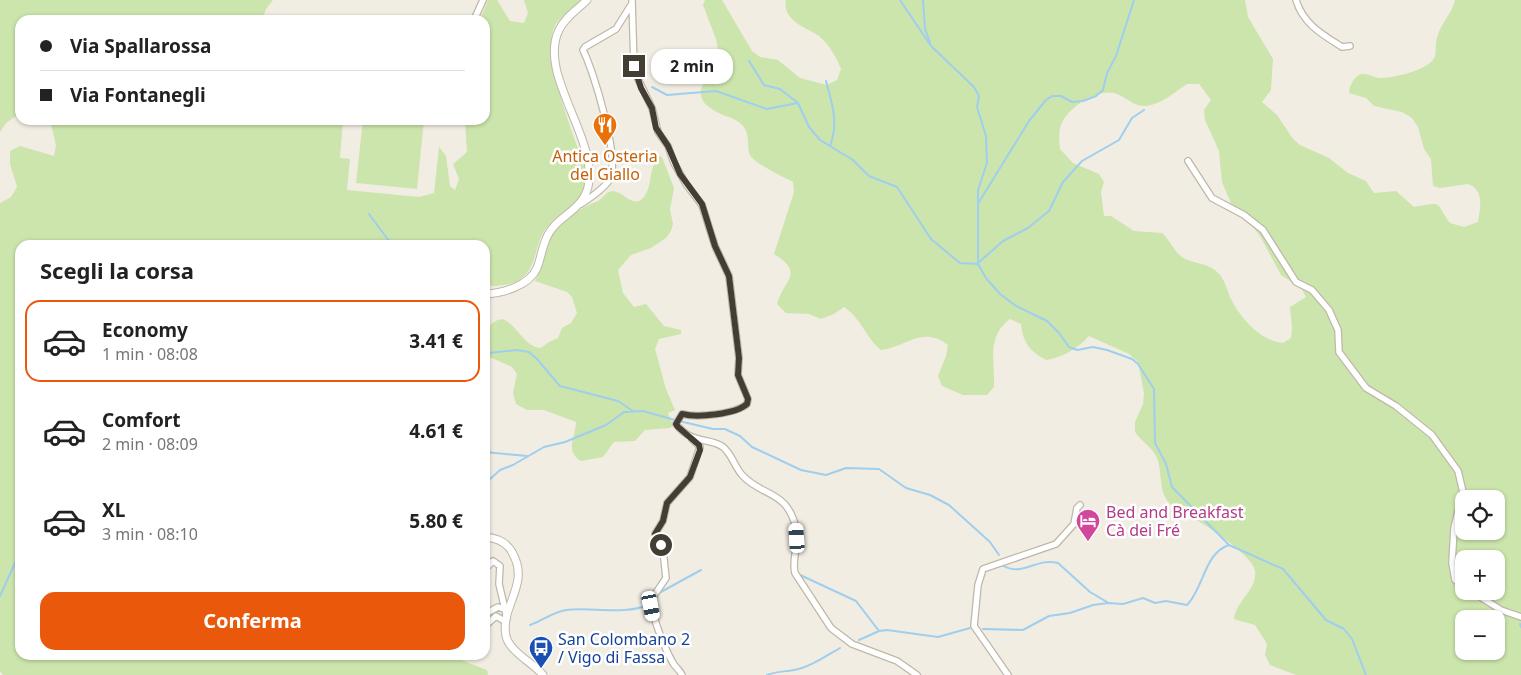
<!DOCTYPE html>
<html lang="it">
<meta charset="utf-8">
<style>
body{margin:0;font-family:"Noto Sans",sans-serif;background:#f2f2f2;color:#222;height:100vh;display:flex;flex-direction:column;font-size:19px;white-space:nowrap}
*{box-sizing:border-box;margin:0}
p{font-size:16px;color:#767676}
.icon{flex:none;width:28px;height:28px;fill:none;stroke:currentColor;stroke-width:2;stroke-linecap:round;stroke-linejoin:round}
.map{position:relative;flex:1;overflow:hidden}
.sheet{position:absolute;left:15px;top:240px;width:475px;height:420px;display:flex;flex-direction:column;background:#fff;border-radius:15px;box-shadow:0 1px 4px #0004}
.sheet>*{flex:none}
.banner{position:absolute;left:15px;top:15px;width:475px;height:110px;border-radius:15px;box-shadow:0 1px 4px #0004;display:grid;align-content:center;height:110px;padding:0 25px;background:#fff}
.controls{position:absolute;left:1455px;top:490px;display:grid;gap:10px}
.controls a{display:grid;place-items:center;width:50px;height:50px;border-radius:10px;background:#fff;box-shadow:0 1px 4px #0004;font-size:25px}
.end{position:absolute;width:22px;height:22px;margin:-11px;border:6px solid #433d34;background:#fff;box-shadow:0 0 0 2px #fff}
.from{border-radius:50%}
.bubble{position:absolute;height:35px;border-radius:15px;background:#fff;box-shadow:0 1px 4px #0004;font-size:16px;font-weight:700;line-height:35px;text-align:center}
.car{position:absolute;width:15px;height:30px;margin:-15px -8px;border-radius:6px;box-shadow:0 0 4px 1px #0007;background:linear-gradient(#fff 24%,#345 0 40%,#fff 0 76%,#345 0 86%,#fff 0)}
.banner b{display:flex;align-items:center;gap:18px;height:48px;font-size:19px}
.banner b+b{border-top:1px solid #e0e0e0}
.banner i{width:12px;height:12px;background:#222}
ul{padding:0;list-style:none}
li{display:flex;align-items:center;gap:15px;height:82px;margin:0 10px 8px;padding:0 15px;border:2px solid transparent;border-radius:15px}
li div{flex:1}
li b{display:block;font-size:19px}
li em{font-style:normal;font-weight:700}
li.current{border-color:#ea580c}
li>.icon{width:45px;height:45px;stroke-width:1.5}
h2{padding:0 25px;font-size:22px;line-height:60px}
.primary-button{display:flex;gap:10px;margin-top:auto;padding:10px 25px}
.primary-button a{flex:1;height:58px;border-radius:15px;background:#ea580c;color:#fff;font-size:20px;font-weight:700;line-height:58px;text-align:center}
.map>svg:first-child{display:block}
.green{fill:#cce5ac;fill-rule:evenodd}
.lines{fill:none;stroke-linecap:round;stroke-linejoin:round}
.stream{stroke:#9fceee;stroke-width:2}
.minor-casing{stroke:#bfb8a9;stroke-width:8}
.tertiary-casing{stroke:#bfb8a9;stroke-width:9}
.minor{stroke:#fff;stroke-width:5.5}
.tertiary{stroke:#fff;stroke-width:7}
.route{stroke:#433d34;stroke-width:6}
.labels{text-anchor:middle;stroke-width:5;stroke-linejoin:round;paint-order:stroke}
.food-label{font-size:16px;fill:#c56008;stroke:#fff}
.hotel-label{font-size:16px;fill:#b23c85;stroke:#fff;text-anchor:start}
.transit-label{font-size:16px;fill:#164399;stroke:#fff;text-anchor:start}
</style>
<div class="map">
<svg width="1521" height="675" viewBox="0 0 1521 675">
<rect width="100%" height="100%" fill="#f1ede3"/>
<path class="green" d="M0,0H273L266,9L262,20H20V113L6,123L0,132Z
M488,0H497L510,21L524,23L528,13L524,0H582C574,7 562,15 556,24C538,53 575,137 585,169C584,178 585,187 581,195C574,209 552,216 543,233C535,247 536,267 522,278C512,286 497,286 485,286V245H20V655H448L487,670L488,675H3L0,671V203L11,197L17,187L10,164V151L20,146L54,156L56,145L50,120H343L340,158L350,159L347,190L419,197L434,193L439,147L446,156L450,186L455,190L459,179L453,164L467,152L465,120H485V20H480Z
M705,0H722L752,51L760,57L778,60L800,78L827,85L837,80L841,69C837,58 828,43 819,36C806,27 782,21 786,0H1245L1248,17L1273,59L1271,90L1262,102L1277,115L1293,139L1300,145L1329,158L1348,173L1366,181L1374,193L1396,191L1414,207C1444,202 1434,201 1450,223L1464,227L1478,222C1480,209 1485,190 1468,184L1440,188L1433,186L1431,159L1424,149L1418,127L1412,118L1402,112L1374,106L1366,98L1349,93C1349,87 1354,76 1361,74C1366,73 1373,77 1379,78C1394,78 1418,72 1430,63C1439,56 1434,47 1437,38C1440,24 1452,14 1455,0H1521V675H1296L1270,665L1265,655L1267,644L1255,625L1234,619C1236,601 1258,589 1255,571C1253,555 1204,524 1190,516C1185,513 1180,512 1176,509C1156,495 1164,478 1157,458C1153,448 1141,441 1135,432V422L1143,404L1144,393L1138,362L1129,354L1089,336C1077,349 1064,357 1046,360C1030,351 1023,343 1021,324L1010,319C986,337 995,360 994,387L987,395H963L942,386L938,376L946,356L948,345C922,325 906,347 881,350C866,338 861,318 844,307L834,314L821,319L809,314L786,313L777,304C783,280 806,274 774,254L794,192L793,182C783,177 751,162 749,153C747,142 750,132 741,124C734,117 725,117 717,112C687,97 705,78 720,60L716,39L703,5ZM1187,84H1199L1211,100L1204,110L1205,120L1219,151L1222,182L1235,213L1253,227L1260,236L1281,275L1301,288L1306,297L1290,307L1292,328L1291,338L1283,343C1261,341 1241,319 1231,299C1228,292 1225,281 1220,275C1210,262 1194,265 1182,257C1173,250 1170,240 1162,233L1134,231L1111,216H1104L1101,192L1104,182L1099,174L1073,163L1060,149C1059,140 1058,127 1064,119C1073,105 1097,89 1114,93C1126,96 1133,107 1146,106C1160,105 1175,92 1187,84ZM1464,499H1496V531H1464ZM1464,559H1496V591H1464ZM1464,619H1496V651H1464Z
M363,120H424L417,189L356,183Z
M659,156L662,157L674,188L670,210L673,224L671,231L666,238L651,248L631,255L618,270L623,293L634,307L646,304L664,326L681,330V334L659,339L655,349L666,389L675,410L668,413L673,425L670,428L645,430L635,441L614,442L603,457L581,461C564,451 576,436 576,422L544,410H527L516,404L513,393L517,374L512,367L485,355C485,341 484,322 502,319C517,324 524,347 541,348L549,342L558,338L562,328L571,323L577,313L572,297L567,292L535,281C540,272 541,261 544,251C552,228 575,210 596,202C602,200 605,192 612,191C623,191 628,204 640,201C655,188 646,172 659,156Z"/>
<g class="lines">
<path class="stream" d="M900,0L931,46L974,87L979,96L977,107L986,136L987,163L978,190V264L986,278L1000,294L1016,306L1047,321L1059,333L1069,347L1077,350L1093,347L1107,350L1132,359L1138,364L1154,389L1155,443L1166,464L1172,487L1229,545L1283,569L1326,620L1344,629L1352,639L1366,675
M923,0L925,29L930,42
M749,61L764,85L780,89L798,103L809,127L820,140L853,160L869,176L897,187L931,239L960,263L978,264
M826,81C832,104 839,122 830,146
M652,87L667,95L716,91L767,109L798,103
M979,202L1029,121L1046,100L1052,96H1061L1072,102L1083,101L1096,96L1103,90L1107,73L1116,56L1134,0
M369,214L392,245
M978,263L1003,241L1028,228L1049,211L1063,182L1082,161L1119,140L1132,118L1144,110
M488,353L517,350L529,352L537,359L560,386L618,401L633,411
M679,421L713,429H725L740,436L752,447L801,470L826,475L846,468L879,469L906,488L930,495L949,505L990,542L999,555
M485,452L527,456
M485,486L488,481L500,470L513,465L544,447L565,442L606,425L624,412L643,411L675,420
M1002,565C1022,578 1036,557 1058,563L1090,592L1107,602
M798,574L856,601L879,631
M659,593L701,570
M0,596L20,552
M1520,624L1521,627
M530,625C542,621 553,612 566,610C589,607 627,615 647,605
M983,629L1023,630L1049,616L1070,613L1093,605L1108,603L1123,604L1143,598L1155,603L1166,601L1187,605C1204,588 1204,553 1229,545
M859,640L879,631L887,630L938,637L970,628
M767,675C777,671 784,672 794,670C810,667 826,656 840,648"/>
<defs>
<path id="minor" d="M632,0L634,66L638,79L652,108L658,132L668,146L674,163L686,184L702,205L715,246L729,276L739,358L738,375L748,399L747,404C735,414 698,418 682,414L676,424C692,445 710,437 723,447C732,454 735,468 743,476C763,497 787,490 796,528C800,543 791,560 795,573L831,628L852,644L897,661L917,675
M1296,0C1303,24 1323,35 1342,47L1350,46
M474,20L483,0
M1188,161L1212,198L1244,215L1263,230L1296,282L1312,290L1329,310L1338,330L1339,352L1366,388L1396,406L1432,435L1458,471L1463,492L1454,528L1452,563L1455,580L1464,586
M581,204C590,198 604,189 610,179C620,158 594,72 583,50L585,47L616,29L631,5
M485,569L493,561L500,566L499,584L507,618
M1471,591L1501,610L1521,617
M485,614L498,607L504,609
M485,626L496,616L506,622
M682,675C680,670 675,667 673,663C664,647 652,617 651,600L666,578L663,550L655,534L663,521L667,503L690,477L700,447L692,439
M1008,675L974,626L978,585L983,569L1056,544L1074,524L1077,508L1080,505"/>
<path id="tertiary" d="M485,294C503,293 529,286 537,268C541,258 542,248 546,239C555,216 582,212 588,187C599,139 537,74 559,30C565,17 577,10 587,0
M485,537C497,538 508,543 513,554C530,585 500,606 506,636C509,651 533,663 543,675"/>
</defs>
<use href="#minor" class="minor-casing"/>
<use href="#tertiary" class="tertiary-casing"/>
<use href="#minor" class="minor"/>
<use href="#tertiary" class="tertiary"/>
</g>
<g class="lines">
<path class="route" d="M634,66L641,88L652,108L656,128L668,146L680,174L702,204L715,246L729,276L739,358L738,375L748,399L747,404C736,414 698,418 682,414L676,424L678,427L699,445L700,450L690,477L667,503L663,521L655,534L661,545"/>
</g>
<defs>
<symbol id="restaurant-pin" viewBox="-11 -11 22 30"><path d="M0 17L-7.5 6A9.5 9.5 0 1 1 7.5 6Z" fill="#e8710a" stroke="#fff"/><path d="M-5-6h1v4h1v-4h1v4h1v-4h1v5L-1.5 .5V6h-2V.5L-5-1ZM5-6V6H3V1.5H1.5Q1.5-4 5-6Z" fill="#fff"/></symbol>
<symbol id="hotel-pin" viewBox="-11 -11 22 30"><path d="M0 17L-7.5 6A9.5 9.5 0 1 1 7.5 6Z" fill="#d1479c" stroke="#fff"/><path d="M-6-4.5h1.5V1H6V5H4.5V3h-9V5H-6ZM-4 0a1.8 1.8 0 1 1 3.6 0ZM.5 0V-2.5h3Q6-2.5 6 0Z" fill="#fff"/></symbol>
<symbol id="bus-pin" viewBox="-11 -11 22 30"><path d="M0 17L-7.5 6A9.5 9.5 0 1 1 7.5 6Z" fill="#1a4fb4" stroke="#fff"/><path d="M-5-6H5V4H4V6H2V4H-2V6H-4V4H-5ZM-3.5-4V0h7V-4ZM-3.5 1.2v1.5H-2V1.2ZM2 1.2v1.5H3.5V1.2Z" fill="#fff"/></symbol>
</defs>
<g fill-rule="evenodd">
<use href="#restaurant-pin" x="591" y="111" width="28" height="38"/>
<use href="#hotel-pin" x="1074" y="507" width="28" height="38"/>
<use href="#bus-pin" x="527" y="634" width="28" height="38"/>
</g>
<g class="labels">
<g class="food-label">
<text x="605" y="162">Antica Osteria<tspan x="605" dy="18">del Giallo</tspan></text>
</g>
<g class="hotel-label">
<text x="1106" y="518">Bed and Breakfast<tspan x="1106" dy="18">Cà dei Fré</tspan></text>
</g>
<g class="transit-label">
<text x="558" y="645">San Colombano 2<tspan x="558" dy="18">/ Vigo di Fassa</tspan></text>
</g>
</g>
</svg>
<div class="controls">
<a><svg class="icon" aria-label="locate" viewBox="0 0 24 24"><circle cx="12" cy="12" r="6"/><path d="M12 2v4M12 18v4M2 12h4M18 12h4"/></svg></a>
<a>+</a>
<a>−</a>
</div>
<i class="end from" style="left:661px;top:545px"></i>
<i class="end" style="left:634px;top:66px"></i>
<div class="bubble" style="left:651px;top:49px;width:82px">2 min</div>
<i class="car" style="left:797px;top:538px;rotate:356deg"></i>
<i class="car" style="left:651px;top:606px;rotate:169deg"></i>
<div class="banner">
<b><i class="from"></i>Via Spallarossa</b>
<b><i></i>Via Fontanegli</b>
</div>
<section class="sheet">
<h2>Scegli la corsa</h2>
<ul>
<li class="current"><svg class="icon" aria-label="car" viewBox="0 0 24 24"><path d="M5 17H2v-5l4-1 3-4h7l3 4 3 1v5h-3M9 17h6M6 11h13"/><circle cx="7" cy="17" r="2"/><circle cx="17" cy="17" r="2"/></svg><div><b>Economy</b><p>1 min · 08:08</p></div><em>3.41 €</em></li>
<li><svg class="icon" aria-label="car" viewBox="0 0 24 24"><path d="M5 17H2v-5l4-1 3-4h7l3 4 3 1v5h-3M9 17h6M6 11h13"/><circle cx="7" cy="17" r="2"/><circle cx="17" cy="17" r="2"/></svg><div><b>Comfort</b><p>2 min · 08:09</p></div><em>4.61 €</em></li>
<li><svg class="icon" aria-label="car" viewBox="0 0 24 24"><path d="M5 17H2v-5l4-1 3-4h7l3 4 3 1v5h-3M9 17h6M6 11h13"/><circle cx="7" cy="17" r="2"/><circle cx="17" cy="17" r="2"/></svg><div><b>XL</b><p>3 min · 08:10</p></div><em>5.80 €</em></li>
</ul>
<div class="primary-button"><a>Conferma</a></div>
</section>
</div>
